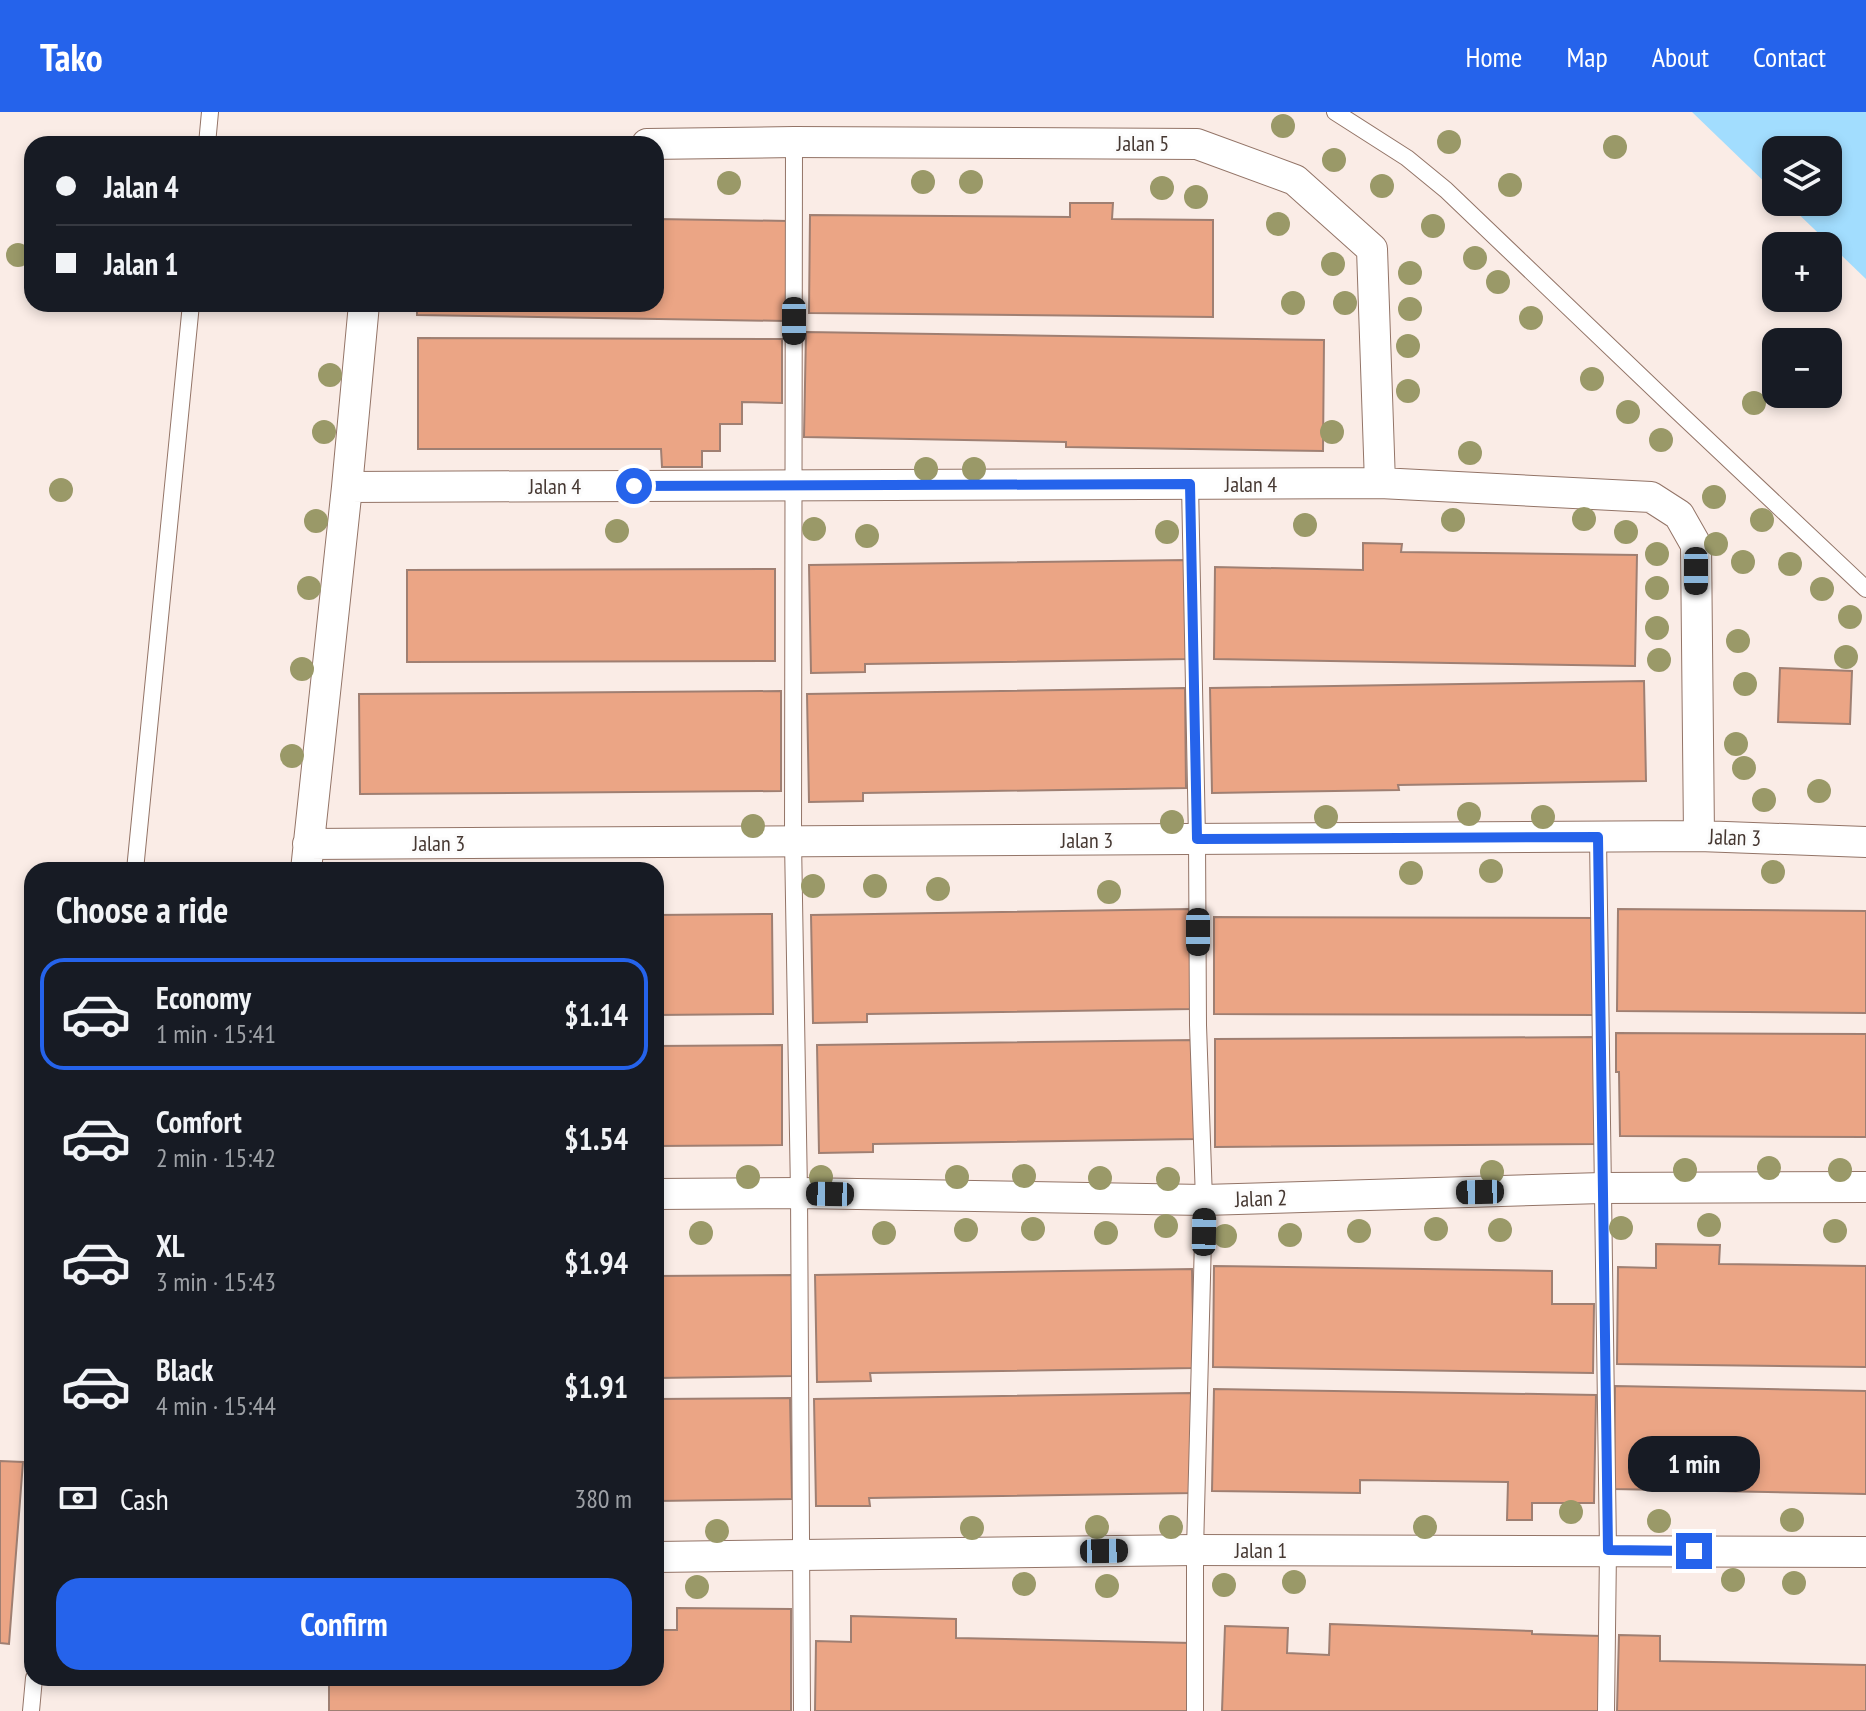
<!DOCTYPE html>
<meta charset="utf-8">
<style>
body{margin:0;font-family:"PT Sans Narrow",sans-serif;background:#20242c;color:#f1f3f6;height:100vh;display:flex;flex-direction:column;font-size:30px;white-space:nowrap}
*{box-sizing:border-box;margin:0}
p{font-size:26px;color:#9ea1a6}
.icon{flex:none;width:44px;height:44px;fill:none;stroke:currentColor;stroke-width:2;stroke-linecap:round;stroke-linejoin:round}
.map{position:relative;flex:1;overflow:hidden}
.sheet{position:absolute;left:24px;top:750px;width:640px;height:824px;display:flex;flex-direction:column;background:#171b24;border-radius:24px;box-shadow:0 4px 12px #0003}
.sheet>*{flex:none}
.banner{position:absolute;left:24px;top:24px;width:640px;height:176px;border-radius:24px;box-shadow:0 4px 12px #0003;display:grid;align-content:center;height:176px;padding:0 32px;background:#171b24}
.controls{position:absolute;left:1762px;top:24px;display:grid;gap:16px}
.controls a{display:grid;place-items:center;width:80px;height:80px;border-radius:16px;background:#171b24;box-shadow:0 4px 12px #0003;font-size:40px}
.end{position:absolute;width:36px;height:36px;margin:-18px;border:10px solid #2563eb;background:#fff;box-shadow:0 0 0 4px #fff}
.from{border-radius:50%}
.bubble{position:absolute;height:56px;border-radius:24px;background:#171b24;box-shadow:0 4px 12px #0003;font-size:26px;font-weight:600;line-height:56px;text-align:center}
.car{position:absolute;width:24px;height:48px;margin:-24px -12px;border-radius:10px;box-shadow:0 0 6px 2px #0007;background:linear-gradient(#222 24%,#8ab4d8 0 40%,#222 0 76%,#8ab4d8 0 86%,#222 0)}
.banner b{display:flex;align-items:center;gap:28px;height:76px;font-size:30px}
.banner b+b{border-top:2px solid #363941}
.banner i{width:20px;height:20px;background:#f1f3f6}
ul{padding:0;list-style:none}
li{display:flex;align-items:center;gap:24px;height:112px;margin:0 16px 12px;padding:0 16px;border:4px solid transparent;border-radius:24px}
li div{flex:1}
li b{display:block;font-size:30px}
li em{font-style:normal;font-weight:600}
li.current{border-color:#2563eb}
li>.icon{width:72px;height:72px;stroke-width:1.5}
h2{padding:0 32px;font-size:36px;line-height:96px}
.pay{display:flex;align-items:center;gap:20px;height:88px;padding:0 32px;font-size:30px}
.pay p{margin-inline-start:auto}
.primary-button{display:flex;gap:16px;margin-top:auto;padding:16px 32px}
.primary-button a{flex:1;height:92px;border-radius:24px;background:#2563eb;color:#fff;font-size:32px;font-weight:600;line-height:92px;text-align:center}
header{display:flex;align-items:center;gap:48px;box-sizing:border-box;height:112px;padding:0 40px;background:#2563eb;color:#fff}
header strong{font-size:38px}
nav{display:flex;gap:44px;margin-inline-start:auto;font-size:28px}
.map>svg:first-child{display:block}
.water{fill:#a2ddfe}
.building{fill:#eba585;stroke:#9f7f72;stroke-width:2}
.lines{fill:none;stroke-linecap:round;stroke-linejoin:round}
.service-casing{stroke:#937467;stroke-width:18}
.minor-casing{stroke:#937467;stroke-width:32}
.service{stroke:#fff;stroke-width:16}
.minor{stroke:#fff;stroke-width:30}
.tree{fill:#9a9968}
.route{stroke:#2563eb;stroke-width:10}
.labels{text-anchor:middle;stroke-width:6;stroke-linejoin:round;paint-order:stroke}
.street-label{font-size:22px;fill:#453731;stroke:#fcfcfc}
</style>
<header>
<strong>Tako</strong>
<nav><a>Home</a><a>Map</a><a>About</a><a>Contact</a></nav>
</header>
<div class="map">
<svg width="1866" height="1599" viewBox="0 0 1866 1599">
<rect width="100%" height="100%" fill="#faece6"/>
<path class="water" d="M1692,0H1866V167L1786,90H1828V38H1776V81Z"/>
<path class="building" d="M1070,91H1113L1112,107L1213,108V205L809,201L810,103L1070,105Z
M656,107L788,109L786,209L417,203V192H656Z
M806,220L1324,228L1323,339L1066,335V330L804,325Z
M418,226L782,227V291L742,290V312H720V339H702V355H662L661,337H418Z
M1363,431L1402,432L1401,440L1637,443L1635,554L1214,547L1215,455L1363,458Z
M1186,448L1188,547L865,552V560L811,561L809,453Z
M775,457V549L407,550V458Z
M1780,556L1852,559L1850,612L1778,610Z
M1644,569L1646,669L1398,673L1399,678L1212,681L1210,576Z
M1185,576L1186,676L863,681V689L809,690L807,582Z
M781,579V679L360,682L359,582Z
M1189,797L1191,897L867,902V910L813,911L811,803Z
M1618,797L1866,799V901L1617,899Z
M772,802L773,902L656,903V803Z
M1214,805L1596,806L1595,903L1214,902Z
M1616,921L1866,922V1025L1620,1024L1619,960H1616Z
M1596,925V1032L1215,1035V927Z
M1194,928L1196,1027L873,1032V1040L819,1041L817,933Z
M782,933V1033L656,1034V934Z
M1656,1132L1720,1133L1719,1152L1866,1154V1255L1617,1252L1618,1155L1656,1156Z
M1214,1154L1552,1159V1192H1594L1593,1261L1213,1255Z
M1192,1157L1194,1256L870,1261L871,1269L817,1270L815,1163Z
M792,1163L794,1264L656,1266V1164Z
M1615,1274L1866,1279V1382L1614,1377Z
M1214,1277L1596,1283L1594,1391H1532V1408H1507L1508,1370L1360,1368V1381L1212,1379Z
M1191,1281L1193,1381L869,1386L870,1394H816L814,1287Z
M790,1286L792,1387L656,1389V1287Z
M0,1349L23,1350L9,1532L0,1531Z
M677,1496L791,1497V1599H329V1566H656V1518H677Z
M851,1504L956,1507V1526L1192,1531L1191,1599H815L816,1529L851,1530Z
M1330,1512L1532,1519V1522L1601,1524L1599,1599H1222L1225,1514L1288,1516L1287,1541L1329,1543Z
M1619,1523L1660,1524V1549L1866,1553V1599H1617Z"/>
<g class="lines">
<defs>
<path id="service" d="M1335,0L1407,46L1446,78L1674,296L1866,477
M794,30L793,729L799,1081L802,1599
M207,32L210,0
M1190,372L1197,727L1198,913L1204,1088L1195,1438V1599
M1598,725L1608,1438L1606,1599
M135,758L191,192
M31,1599L34,1566"/>
<path id="minor" d="M647,32L794,30L1197,32L1295,68L1372,137L1380,371
M347,375L1380,371L1651,385L1679,403L1696,433L1699,724
M308,732L1699,724L1866,730
M306,758L347,375L364,192
M656,1082L799,1081L1204,1088L1602,1076L1866,1075
M656,1445L1195,1438L1866,1440"/>
</defs>
<use href="#service" class="service-casing"/>
<use href="#minor" class="minor-casing"/>
<use href="#service" class="service"/>
<use href="#minor" class="minor"/>
</g>
<g class="tree">
<circle cx="1283" cy="14" r="12"/>
<circle cx="1449" cy="30" r="12"/>
<circle cx="1615" cy="35" r="12"/>
<circle cx="1334" cy="48" r="12"/>
<circle cx="923" cy="70" r="12"/>
<circle cx="971" cy="70" r="12"/>
<circle cx="729" cy="71" r="12"/>
<circle cx="1510" cy="73" r="12"/>
<circle cx="1382" cy="74" r="12"/>
<circle cx="1162" cy="76" r="12"/>
<circle cx="1196" cy="85" r="12"/>
<circle cx="1278" cy="112" r="12"/>
<circle cx="1433" cy="114" r="12"/>
<circle cx="18" cy="143" r="12"/>
<circle cx="1475" cy="146" r="12"/>
<circle cx="1333" cy="152" r="12"/>
<circle cx="1410" cy="161" r="12"/>
<circle cx="1498" cy="170" r="12"/>
<circle cx="1293" cy="191" r="12"/>
<circle cx="1345" cy="191" r="12"/>
<circle cx="1410" cy="197" r="12"/>
<circle cx="1531" cy="206" r="12"/>
<circle cx="1408" cy="234" r="12"/>
<circle cx="330" cy="263" r="12"/>
<circle cx="1592" cy="267" r="12"/>
<circle cx="1408" cy="279" r="12"/>
<circle cx="1754" cy="291" r="12"/>
<circle cx="1628" cy="300" r="12"/>
<circle cx="324" cy="320" r="12"/>
<circle cx="1332" cy="320" r="12"/>
<circle cx="1661" cy="328" r="12"/>
<circle cx="1470" cy="341" r="12"/>
<circle cx="926" cy="357" r="12"/>
<circle cx="974" cy="357" r="12"/>
<circle cx="61" cy="378" r="12"/>
<circle cx="1714" cy="385" r="12"/>
<circle cx="1584" cy="407" r="12"/>
<circle cx="1453" cy="408" r="12"/>
<circle cx="1762" cy="408" r="12"/>
<circle cx="316" cy="409" r="12"/>
<circle cx="1305" cy="413" r="12"/>
<circle cx="814" cy="417" r="12"/>
<circle cx="617" cy="419" r="12"/>
<circle cx="1167" cy="420" r="12"/>
<circle cx="1626" cy="420" r="12"/>
<circle cx="867" cy="424" r="12"/>
<circle cx="1716" cy="432" r="12"/>
<circle cx="1657" cy="442" r="12"/>
<circle cx="1743" cy="450" r="12"/>
<circle cx="1790" cy="452" r="12"/>
<circle cx="309" cy="476" r="12"/>
<circle cx="1657" cy="476" r="12"/>
<circle cx="1822" cy="477" r="12"/>
<circle cx="1850" cy="505" r="12"/>
<circle cx="1657" cy="516" r="12"/>
<circle cx="1738" cy="529" r="12"/>
<circle cx="1846" cy="545" r="12"/>
<circle cx="1659" cy="548" r="12"/>
<circle cx="302" cy="557" r="12"/>
<circle cx="1745" cy="572" r="12"/>
<circle cx="1736" cy="632" r="12"/>
<circle cx="292" cy="644" r="12"/>
<circle cx="1744" cy="656" r="12"/>
<circle cx="1819" cy="679" r="12"/>
<circle cx="1764" cy="688" r="12"/>
<circle cx="1469" cy="702" r="12"/>
<circle cx="1326" cy="705" r="12"/>
<circle cx="1543" cy="705" r="12"/>
<circle cx="1172" cy="710" r="12"/>
<circle cx="753" cy="714" r="12"/>
<circle cx="1491" cy="759" r="12"/>
<circle cx="1773" cy="760" r="12"/>
<circle cx="1411" cy="761" r="12"/>
<circle cx="813" cy="774" r="12"/>
<circle cx="875" cy="774" r="12"/>
<circle cx="938" cy="777" r="12"/>
<circle cx="1109" cy="780" r="12"/>
<circle cx="1769" cy="1056" r="12"/>
<circle cx="1685" cy="1058" r="12"/>
<circle cx="1840" cy="1058" r="12"/>
<circle cx="1492" cy="1060" r="12"/>
<circle cx="1024" cy="1064" r="12"/>
<circle cx="748" cy="1065" r="12"/>
<circle cx="821" cy="1065" r="12"/>
<circle cx="957" cy="1065" r="12"/>
<circle cx="1100" cy="1066" r="12"/>
<circle cx="1168" cy="1067" r="12"/>
<circle cx="1709" cy="1113" r="12"/>
<circle cx="1166" cy="1114" r="12"/>
<circle cx="1621" cy="1116" r="12"/>
<circle cx="1033" cy="1117" r="12"/>
<circle cx="1436" cy="1117" r="12"/>
<circle cx="966" cy="1118" r="12"/>
<circle cx="1500" cy="1118" r="12"/>
<circle cx="1359" cy="1119" r="12"/>
<circle cx="1835" cy="1119" r="12"/>
<circle cx="701" cy="1121" r="12"/>
<circle cx="884" cy="1121" r="12"/>
<circle cx="1106" cy="1121" r="12"/>
<circle cx="1290" cy="1123" r="12"/>
<circle cx="1225" cy="1124" r="12"/>
<circle cx="1571" cy="1400" r="12"/>
<circle cx="1792" cy="1408" r="12"/>
<circle cx="1659" cy="1409" r="12"/>
<circle cx="1097" cy="1415" r="12"/>
<circle cx="1171" cy="1415" r="12"/>
<circle cx="1425" cy="1415" r="12"/>
<circle cx="972" cy="1416" r="12"/>
<circle cx="717" cy="1419" r="12"/>
<circle cx="1733" cy="1468" r="12"/>
<circle cx="1294" cy="1470" r="12"/>
<circle cx="1794" cy="1471" r="12"/>
<circle cx="1024" cy="1472" r="12"/>
<circle cx="1224" cy="1473" r="12"/>
<circle cx="1107" cy="1474" r="12"/>
<circle cx="697" cy="1475" r="12"/>
</g>
<g class="lines">
<path class="route" d="M634,374L1190,372L1197,727L1598,725L1608,1438L1694,1439"/>
</g>
<g class="labels">
<g class="street-label">
<text x="1143" y="39">Jalan 5</text>
<text x="1251" y="380">Jalan 4</text>
<text x="555" y="382">Jalan 4</text>
<text transform="translate(1735 725) rotate(2)" y="8">Jalan 3</text>
<text x="1087" y="736">Jalan 3</text>
<text x="439" y="739">Jalan 3</text>
<text transform="translate(1261 1086) rotate(-2)" y="8">Jalan 2</text>
<text x="1261" y="1446">Jalan 1</text>
</g>
</g>
</svg>
<div class="controls">
<a><svg class="icon" aria-label="layers" viewBox="0 0 24 24"><path d="M12 4l9 5-9 5-9-5zM3 14l9 5 9-5"/></svg></a>
<a>+</a>
<a>−</a>
</div>
<i class="end from" style="left:634px;top:374px"></i>
<i class="end" style="left:1694px;top:1439px"></i>
<div class="bubble" style="left:1628px;top:1324px;width:132px">1 min</div>
<i class="car" style="left:794px;top:209px;rotate:180deg"></i>
<i class="car" style="left:1696px;top:459px;rotate:180deg"></i>
<i class="car" style="left:1198px;top:820px;rotate:180deg"></i>
<i class="car" style="left:1480px;top:1080px;rotate:269deg"></i>
<i class="car" style="left:830px;top:1082px;rotate:271deg"></i>
<i class="car" style="left:1204px;top:1120px;rotate:1deg"></i>
<i class="car" style="left:1104px;top:1439px;rotate:89deg"></i>
<div class="banner">
<b><i class="from"></i>Jalan 4</b>
<b><i></i>Jalan 1</b>
</div>
<section class="sheet">
<h2>Choose a ride</h2>
<ul>
<li class="current"><svg class="icon" aria-label="car" viewBox="0 0 24 24"><path d="M5 17H2v-5l4-1 3-4h7l3 4 3 1v5h-3M9 17h6M6 11h13"/><circle cx="7" cy="17" r="2"/><circle cx="17" cy="17" r="2"/></svg><div><b>Economy</b><p>1 min · 15:41</p></div><em>$1.14</em></li>
<li><svg class="icon" aria-label="car" viewBox="0 0 24 24"><path d="M5 17H2v-5l4-1 3-4h7l3 4 3 1v5h-3M9 17h6M6 11h13"/><circle cx="7" cy="17" r="2"/><circle cx="17" cy="17" r="2"/></svg><div><b>Comfort</b><p>2 min · 15:42</p></div><em>$1.54</em></li>
<li><svg class="icon" aria-label="car" viewBox="0 0 24 24"><path d="M5 17H2v-5l4-1 3-4h7l3 4 3 1v5h-3M9 17h6M6 11h13"/><circle cx="7" cy="17" r="2"/><circle cx="17" cy="17" r="2"/></svg><div><b>XL</b><p>3 min · 15:43</p></div><em>$1.94</em></li>
<li><svg class="icon" aria-label="car" viewBox="0 0 24 24"><path d="M5 17H2v-5l4-1 3-4h7l3 4 3 1v5h-3M9 17h6M6 11h13"/><circle cx="7" cy="17" r="2"/><circle cx="17" cy="17" r="2"/></svg><div><b>Black</b><p>4 min · 15:44</p></div><em>$1.91</em></li>
</ul>
<div class="pay"><svg class="icon" aria-label="cash" viewBox="0 0 24 24"><path d="M3 7h18v10H3z"/><circle cx="12" cy="12" r="2"/></svg>Cash<p>380 m</p></div>
<div class="primary-button"><a>Confirm</a></div>
</section>
</div>
